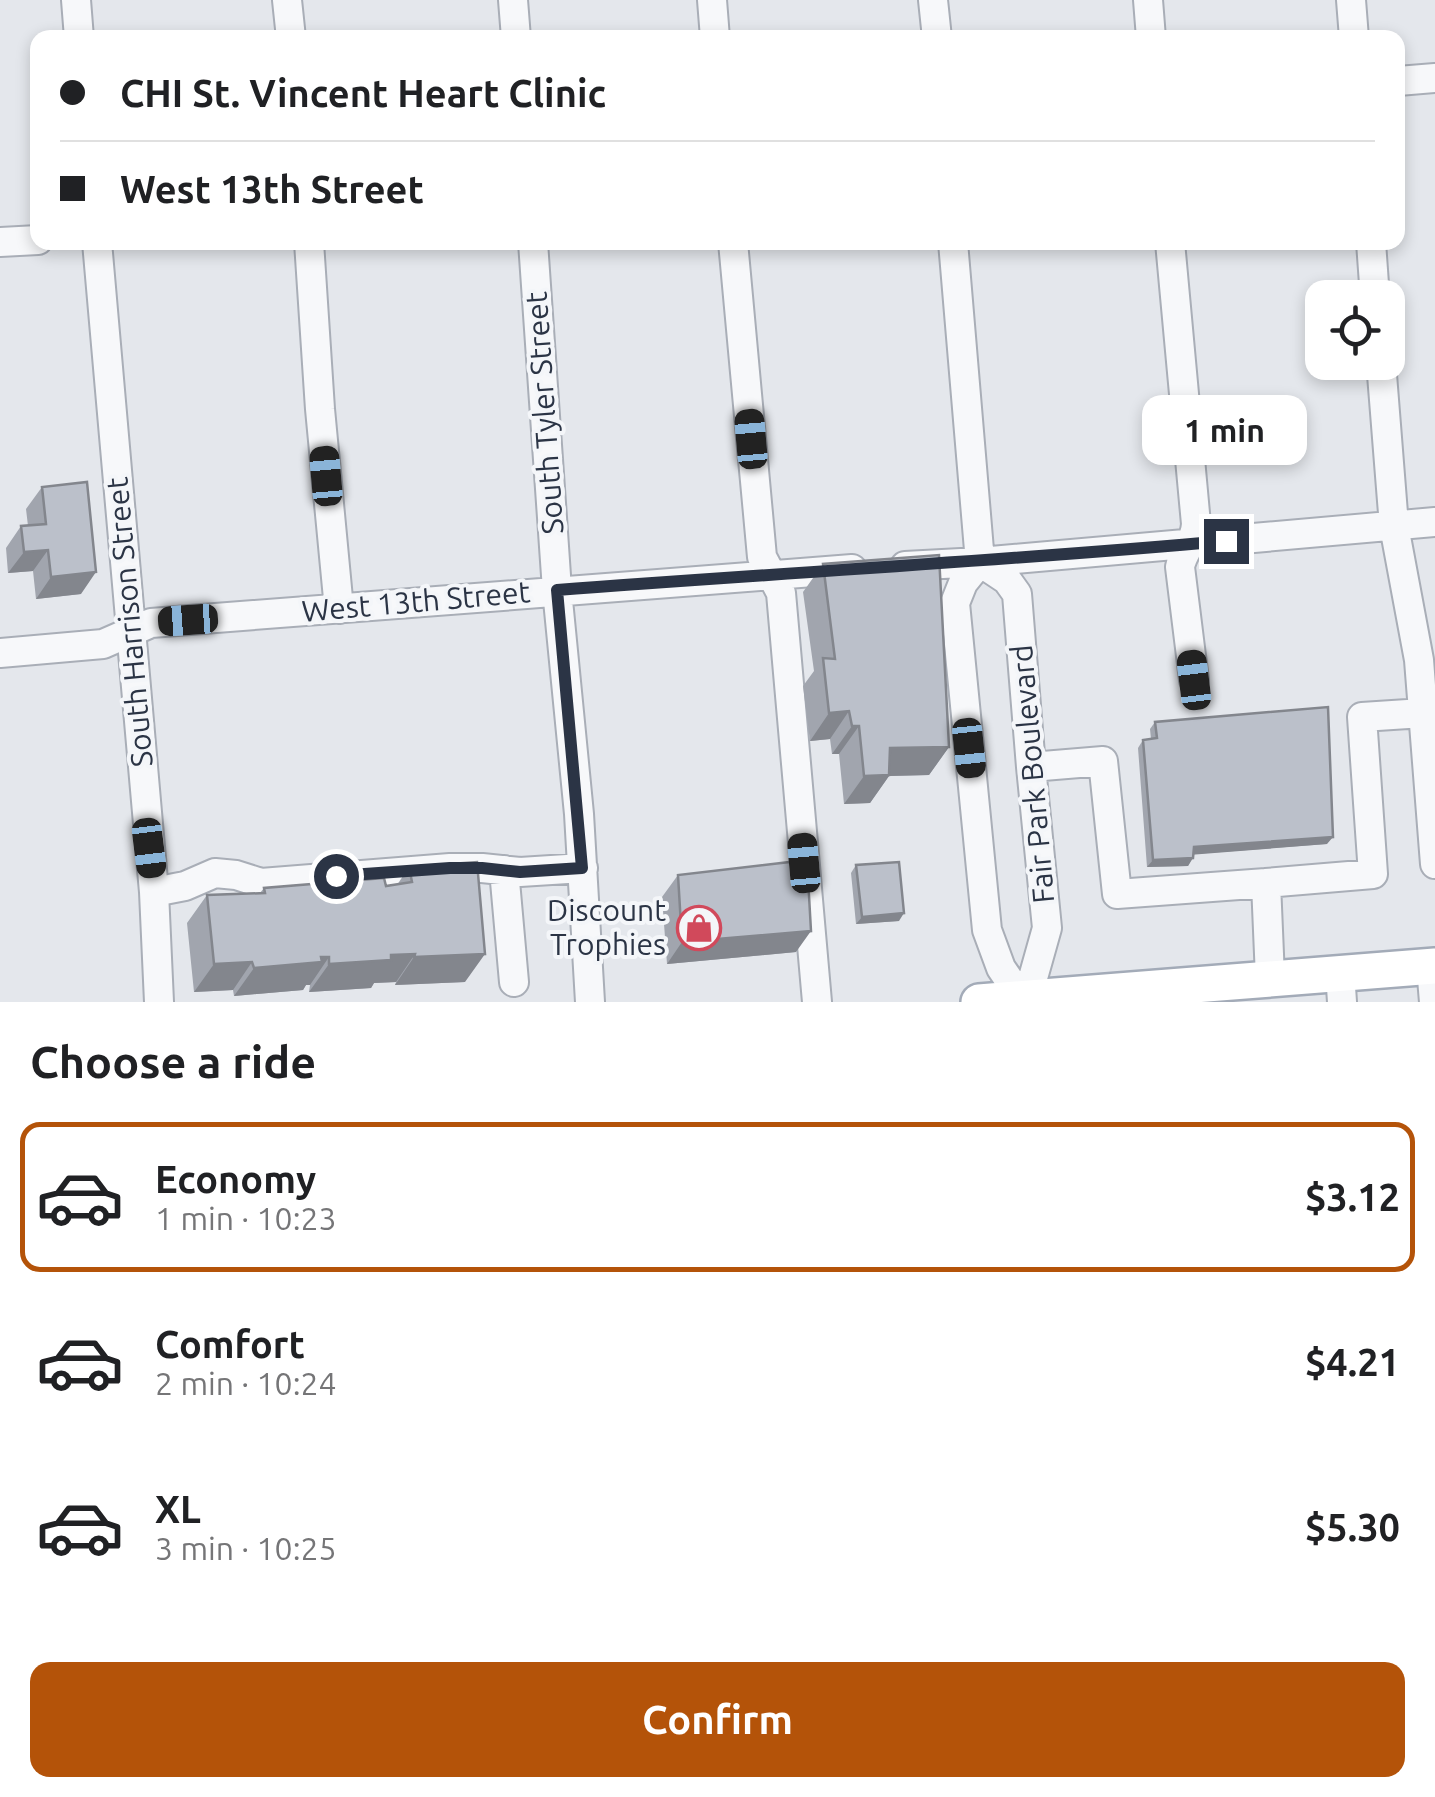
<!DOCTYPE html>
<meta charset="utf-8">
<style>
body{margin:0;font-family:Ubuntu,sans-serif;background:#f6f6f6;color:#202124;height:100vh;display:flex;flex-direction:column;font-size:38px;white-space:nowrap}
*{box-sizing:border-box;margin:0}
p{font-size:32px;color:#757577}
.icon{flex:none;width:55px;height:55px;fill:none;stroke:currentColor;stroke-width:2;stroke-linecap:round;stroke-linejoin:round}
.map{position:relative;height:1002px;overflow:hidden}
.panel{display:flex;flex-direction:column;background:#fff;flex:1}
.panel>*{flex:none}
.guide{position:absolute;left:30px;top:30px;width:1375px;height:220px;border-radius:20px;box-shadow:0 5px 15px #0003;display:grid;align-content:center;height:220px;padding:0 30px;background:#fff}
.fabs{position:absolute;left:1305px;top:280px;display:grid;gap:20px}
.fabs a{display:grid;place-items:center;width:100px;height:100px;border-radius:20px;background:#fff;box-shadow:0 5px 15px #0003;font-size:50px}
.end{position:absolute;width:45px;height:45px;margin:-22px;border:12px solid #2b3445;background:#fff;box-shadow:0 0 0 5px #fff}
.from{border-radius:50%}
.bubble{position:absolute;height:70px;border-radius:20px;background:#fff;box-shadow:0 5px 15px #0003;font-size:32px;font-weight:600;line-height:70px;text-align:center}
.car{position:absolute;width:30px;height:60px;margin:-30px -15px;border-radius:12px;box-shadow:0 0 8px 2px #0007;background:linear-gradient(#222 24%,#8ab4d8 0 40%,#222 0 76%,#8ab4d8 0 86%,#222 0)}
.guide b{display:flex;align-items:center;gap:35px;height:95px;font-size:38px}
.guide b+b{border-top:2px solid #e0e0e0}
.guide i{width:25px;height:25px;background:#202124}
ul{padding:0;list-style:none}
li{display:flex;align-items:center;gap:30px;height:150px;margin:0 20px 15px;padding:0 10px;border:5px solid transparent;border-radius:20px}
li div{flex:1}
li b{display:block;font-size:38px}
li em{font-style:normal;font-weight:600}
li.active{border-color:#b45309}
li>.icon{width:90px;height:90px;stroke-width:1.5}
h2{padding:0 30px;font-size:45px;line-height:120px}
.button{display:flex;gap:20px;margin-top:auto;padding:20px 30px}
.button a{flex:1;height:115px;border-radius:20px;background:#b45309;color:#fff;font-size:40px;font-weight:600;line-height:115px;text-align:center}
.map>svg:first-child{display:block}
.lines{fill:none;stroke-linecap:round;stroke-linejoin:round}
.minor-casing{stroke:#a9aeb7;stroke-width:32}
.major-casing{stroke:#a3abb8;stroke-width:40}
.minor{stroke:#f7f8fa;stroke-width:28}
.major{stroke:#fff;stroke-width:35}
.wall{fill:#a1a5ae}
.shaded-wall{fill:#83868d}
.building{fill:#bbc0ca;stroke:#83868d;stroke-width:2.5}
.route{stroke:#2b3445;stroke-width:12}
.labels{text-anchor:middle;stroke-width:8;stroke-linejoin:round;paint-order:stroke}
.street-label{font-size:30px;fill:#2b3445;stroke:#f4f6f9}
.poi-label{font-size:30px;fill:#2b3445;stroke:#f4f6f9;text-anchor:end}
</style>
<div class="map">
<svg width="1435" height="1002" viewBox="0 0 1435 1002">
<rect width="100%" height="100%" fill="#e4e7ec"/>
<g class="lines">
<defs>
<path id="minor" d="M76,0L79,38
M287,0L291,38
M513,0L516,38
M712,0L715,38
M933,0L937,38
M1148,0L1151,38
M1351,0L1354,38
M1398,81L1435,78
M0,242L38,240
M97,242L154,892L159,1002
M309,242L320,409L339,609
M533,242L557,590L579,814L590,1002
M733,242L762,557L781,593L817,1002
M953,242L980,562L963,583L955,603L987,930L1001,968L1022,999L1031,985L1047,928L1031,767L1017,594L1007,580L980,562
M1170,242L1196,524C1195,543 1183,550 1180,567L1194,680
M1371,242L1375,298
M1381,362L1394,526L1419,660L1435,864
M905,566L980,562L1435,522
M0,653L103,644L151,623L852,569
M1031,767L1103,761L1117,894L1266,883
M504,870L514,982
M154,892L185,886L215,873L236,875L261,883L450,868H482L520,872L583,868
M1431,966L1434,1002
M1340,972L1342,1002
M1270,978L1266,883L1373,874L1362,717L1423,713"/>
<path id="major" d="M979,1002L1435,966"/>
</defs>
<use href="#minor" class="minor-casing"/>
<use href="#major" class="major-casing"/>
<use href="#minor" class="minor"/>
<use href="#major" class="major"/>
</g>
<path class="wall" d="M42,487L81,594L36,599L33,571L8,573L6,548L21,526H28L26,509Z
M823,564L949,747L929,775L889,776L870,803L844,804L839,754H832L830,739L810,741L803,686L814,671L803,592Z
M1155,722L1327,844L1194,854L1188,866L1147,867L1138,748L1143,740L1151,739L1150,729Z
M856,865L899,921L856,924L851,873Z
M409,867L465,982L395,985L396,982L374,983L371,988L309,992L310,985H306L303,990L234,996L233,990L194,992L187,923L207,895L260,893L264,888L386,886L397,885Z
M678,875L796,952L667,964L662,897Z"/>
<path class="shaded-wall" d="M48,550L33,571L8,573L24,552Z
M96,572L81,594L36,599L51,577Z
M849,711L830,739L810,741L829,713Z
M852,726H859L839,754H832Z
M949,747L929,775L889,776L870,803L844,804L864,776L890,748Z
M1333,837L1327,844L1189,855L1194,847Z
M1193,858L1188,866L1147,867L1153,860Z
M904,913L899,921L856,924L862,917Z
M811,931L796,952L667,964L682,942Z
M415,954L396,982L374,983L371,988L309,992L329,964L391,955Z
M485,954L465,982L395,985L414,957Z
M321,957H329L310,985H306L303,990L234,996L254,968Z
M252,962L233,990L194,992L214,964Z"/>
<path class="building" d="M87,482L96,572L51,577L48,550L24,552L21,526L46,524L42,487Z
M939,555L949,747L890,748L889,775L864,776L859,726H852L849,711L829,713L823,658L835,659L823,564Z
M1328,707L1333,837L1194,847L1193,858L1153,860L1143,740L1157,738L1155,722Z
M807,860L811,931L682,942L678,875Z
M477,862L485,954L414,957L415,954L391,955V960L329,964V957H321L322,962L254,968L252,962L214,964L207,895L265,893L264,888L384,878L386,886L412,882L409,867Z
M899,862L904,913L862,917L856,865Z"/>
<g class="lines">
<path class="route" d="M336,876L450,868H482L520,872L582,868L557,590C780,573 1003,561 1226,541"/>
</g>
<defs>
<symbol id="shop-ring" viewBox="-11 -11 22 22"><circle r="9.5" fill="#f4f6f9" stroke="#d1495b" stroke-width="1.5"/><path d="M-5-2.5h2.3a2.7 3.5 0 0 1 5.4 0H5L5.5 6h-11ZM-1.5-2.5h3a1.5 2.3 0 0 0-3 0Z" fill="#d1495b"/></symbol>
</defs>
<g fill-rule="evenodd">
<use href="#shop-ring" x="674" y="903" width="50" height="50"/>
</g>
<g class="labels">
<g class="street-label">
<text transform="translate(545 413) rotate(-94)" y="10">South Tyler Street</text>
<text transform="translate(416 602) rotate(-5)" y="10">West 13th Street</text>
<text transform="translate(130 622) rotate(-95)" y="10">South Harrison Street</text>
<text transform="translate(1033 774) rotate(-95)" y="10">Fair Park Boulevard</text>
</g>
<g class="poi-label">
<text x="666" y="921">Discount<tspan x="666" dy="34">Trophies</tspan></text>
</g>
</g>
</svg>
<div class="fabs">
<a><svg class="icon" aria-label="locate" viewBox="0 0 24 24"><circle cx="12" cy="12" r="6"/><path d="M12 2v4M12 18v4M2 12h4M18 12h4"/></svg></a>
</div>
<i class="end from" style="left:336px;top:876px"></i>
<i class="end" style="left:1226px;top:541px"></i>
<div class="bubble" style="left:1142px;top:395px;width:165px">1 min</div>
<i class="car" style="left:751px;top:439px;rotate:355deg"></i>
<i class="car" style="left:326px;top:476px;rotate:355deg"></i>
<i class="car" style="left:188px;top:620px;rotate:266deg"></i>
<i class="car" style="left:1194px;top:680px;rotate:353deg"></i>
<i class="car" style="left:969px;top:748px;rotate:174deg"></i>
<i class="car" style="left:149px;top:848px;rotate:173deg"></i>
<i class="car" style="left:804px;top:863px;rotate:355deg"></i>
<div class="guide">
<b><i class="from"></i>CHI St. Vincent Heart Clinic</b>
<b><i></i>West 13th Street</b>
</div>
</div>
<section class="panel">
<h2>Choose a ride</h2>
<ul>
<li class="active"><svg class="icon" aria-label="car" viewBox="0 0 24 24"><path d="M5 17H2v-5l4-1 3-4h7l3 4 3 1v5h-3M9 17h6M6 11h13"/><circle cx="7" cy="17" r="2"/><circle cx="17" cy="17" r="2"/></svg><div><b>Economy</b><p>1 min · 10:23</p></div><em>$3.12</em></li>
<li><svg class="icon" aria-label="car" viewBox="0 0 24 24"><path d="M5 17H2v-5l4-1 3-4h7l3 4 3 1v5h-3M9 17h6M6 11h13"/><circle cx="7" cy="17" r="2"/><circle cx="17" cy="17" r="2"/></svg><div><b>Comfort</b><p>2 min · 10:24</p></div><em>$4.21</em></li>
<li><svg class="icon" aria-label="car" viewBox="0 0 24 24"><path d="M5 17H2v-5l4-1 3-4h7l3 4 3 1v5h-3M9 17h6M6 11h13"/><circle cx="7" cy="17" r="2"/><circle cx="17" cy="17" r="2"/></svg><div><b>XL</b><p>3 min · 10:25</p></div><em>$5.30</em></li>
</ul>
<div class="button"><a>Confirm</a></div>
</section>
